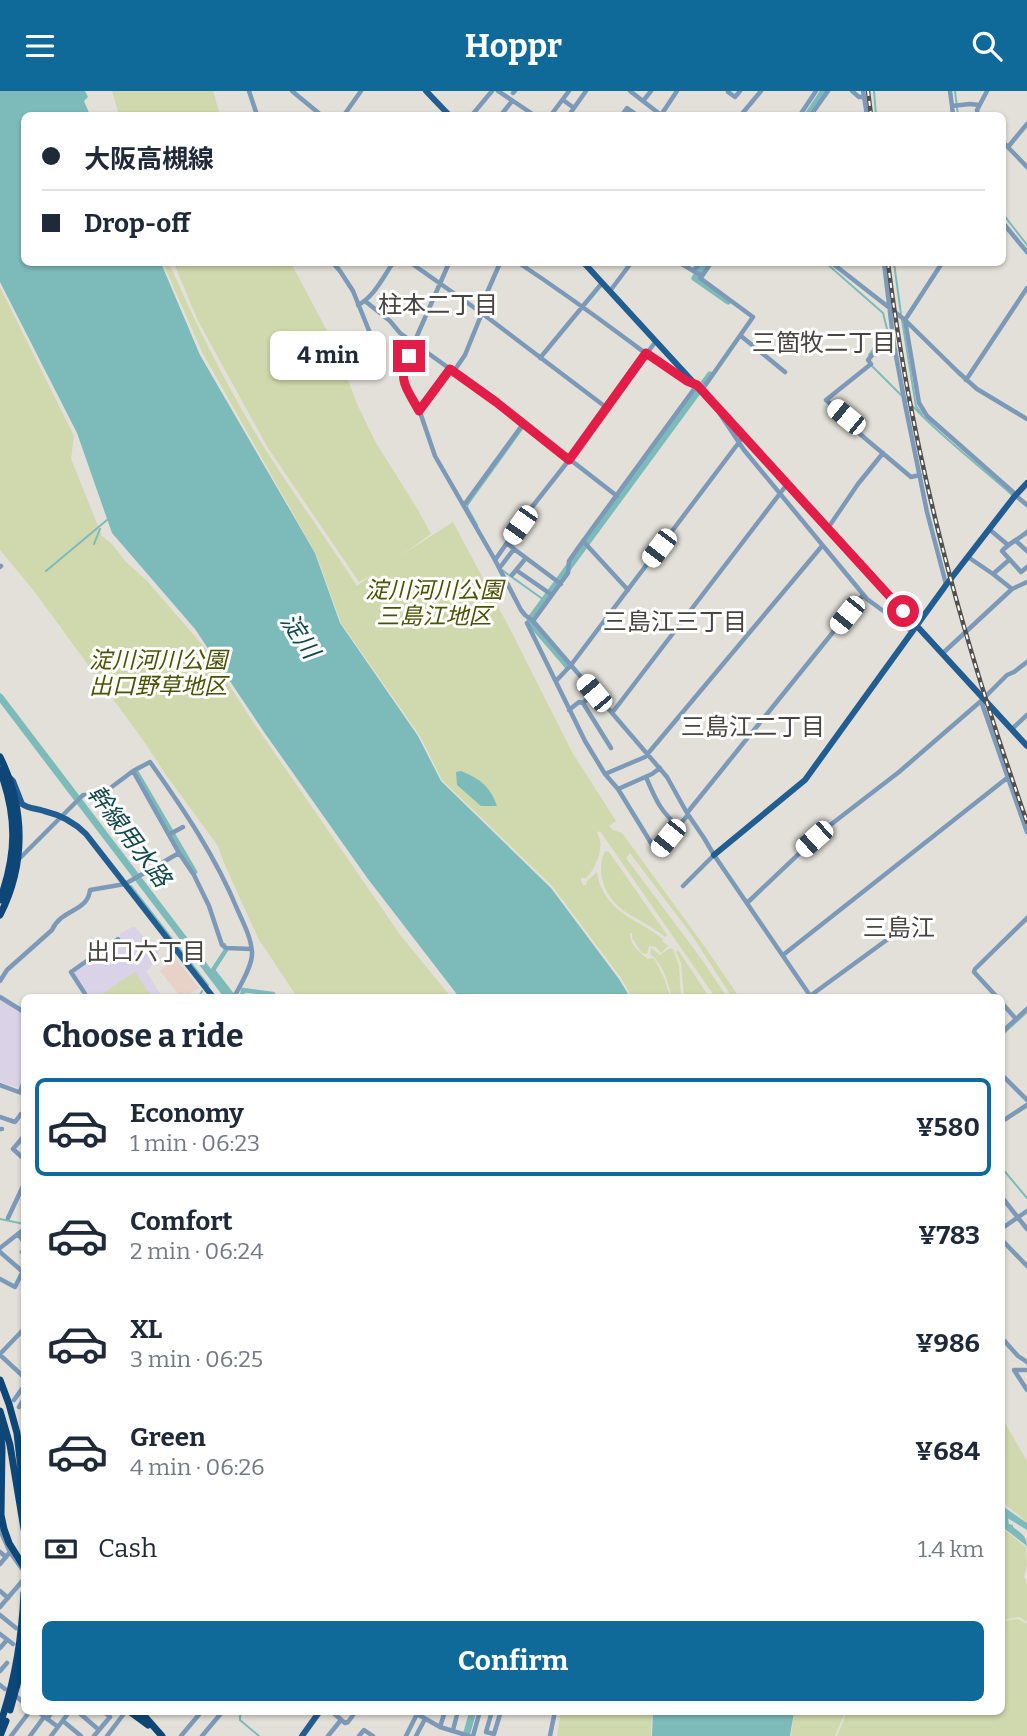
<!DOCTYPE html>
<meta charset="utf-8">
<style>
body{margin:0;font-family:Bitter,"Noto Sans JP",serif;background:#f6f6f7;color:#1f2937;height:100vh;display:flex;flex-direction:column;font-size:26px;white-space:nowrap}
*{box-sizing:border-box;margin:0}
p{font-size:23px;color:#747a83}
.icon{flex:none;width:38px;height:38px;fill:none;stroke:currentColor;stroke-width:2;stroke-linecap:round;stroke-linejoin:round}
.map{position:relative;flex:1;overflow:hidden}
.drawer{position:absolute;left:21px;top:903px;width:984px;height:721px;display:flex;flex-direction:column;background:#fff;border-radius:10px;box-shadow:0 2px 5px #0004}
.drawer>*{flex:none}
.guide{position:absolute;left:21px;top:21px;width:985px;height:154px;border-radius:10px;box-shadow:0 2px 5px #0004;display:grid;align-content:center;height:154px;padding:0 21px;background:#fff}
.end{position:absolute;width:32px;height:32px;margin:-16px;border:9px solid #e11d48;background:#fff;box-shadow:0 0 0 4px #fff}
.from{border-radius:50%}
.bubble{position:absolute;height:49px;border-radius:10px;background:#fff;box-shadow:0 2px 5px #0004;font-size:23px;font-weight:700;line-height:49px;text-align:center}
.car{position:absolute;width:21px;height:42px;margin:-21px -10px;border-radius:9px;box-shadow:0 0 5px 2px #0007;background:linear-gradient(#fff 24%,#345 0 40%,#fff 0 76%,#345 0 86%,#fff 0)}
.guide b{display:flex;align-items:center;gap:24px;height:66px;font-size:26px}
.guide b+b{border-top:2px solid #e0e1e3}
.guide i{width:18px;height:18px;background:#1f2937}
ul{padding:0;list-style:none}
li{display:flex;align-items:center;gap:21px;height:98px;margin:0 14px 10px;padding:0 7px;border:4px solid transparent;border-radius:10px}
li div{flex:1}
li b{display:block;font-size:26px}
li em{font-style:normal;font-weight:700}
li.active{border-color:#0f6a99}
li>.icon{width:63px;height:63px;stroke-width:1.5}
h2{padding:0 21px;font-size:32px;line-height:84px}
.pay{display:flex;align-items:center;gap:18px;height:77px;padding:0 21px;font-size:26px}
.pay p{margin-inline-start:auto}
.cta{display:flex;gap:14px;margin-top:auto;padding:14px 21px}
.cta a{flex:1;height:80px;border-radius:10px;background:#0f6a99;color:#fff;font-size:28px;font-weight:700;line-height:80px;text-align:center}
header{display:flex;justify-content:space-between;align-items:center;height:91px;padding:0 21px;background:#0f6a99;color:#fff;font-size:32px;font-weight:700}
.map>svg:first-child{display:block}
.commercial{fill:#e8d1c6}
.education{fill:#dad2e7}
.green{fill:#d0d8ad}
.water{fill:#7dbbba}
.lines{fill:none;stroke-linecap:round;stroke-linejoin:round}
.stream{stroke:#7dbbba;stroke-width:2}
.canal{stroke:#7dbbba;stroke-width:4.5}
.river{stroke:#7dbbba;stroke-width:7}
.minor{stroke:#7c9ab8;stroke-width:4.5}
.major{stroke:#225d92;stroke-width:6}
.highway{stroke:#0e4777;stroke-width:7}
.rail-casing{stroke:#52504d;stroke-width:4.5}
.rail{stroke:#fff;stroke-width:2;stroke-dasharray:5;stroke-linecap:butt}
.route{stroke:#e11d48;stroke-width:9}
.labels{text-anchor:middle;stroke-width:6;stroke-linejoin:round;paint-order:stroke}
.park-label{font-size:23px;font-style:italic;fill:#4b5204;stroke:#fff}
.neighbourhood-label{font-size:24px;fill:#484540;stroke:#fff}
.water-label{font-size:24px;font-style:italic;fill:#134b4b;stroke:#fff}
</style>
<header><svg class="icon" aria-label="menu" viewBox="0 0 24 24"><path d="M4 6h16M4 12h16M4 18h16"/></svg>Hoppr<svg class="icon" aria-label="search" viewBox="0 0 24 24"><circle cx="10" cy="10" r="6"/><path d="M15 15l6 6"/></svg></header>
<div class="map">
<svg width="1027" height="1645" viewBox="0 0 1027 1645">
<rect width="100%" height="100%" fill="#e3e0d9"/>
<path class="commercial" d="M175,867L199,897L184,906H181L160,880Z"/>
<path class="education" d="M132,836H135L151,854L158,849L162,854L150,877L146,880L162,906H90L74,881L120,848V843Z
M0,909L24,924V989L19,997L0,991Z"/>
<path class="green" d="M112,0H213L220,24H119Z
M163,172H169C194,229 221,284 253,338C285,392 323,442 357,495L373,483L359,491L268,357L198,230L174,172H291L334,253L358,315L376,352L418,419L431,443L400,465L453,431L510,538L572,661L616,730L609,735L613,739L622,742L705,856L739,906H732L691,843L630,762L626,767L700,866L727,906H715L600,740L597,742C606,755 596,777 586,787H581V790L583,794H586L587,790L597,781C598,787 599,792 602,798C615,825 641,830 663,848L662,850L668,855L661,862L656,856L649,855L647,863L642,862L632,847V842H630C629,854 640,861 648,868L653,867L655,869L665,889L670,906H632L621,887L552,795L442,689L420,645L341,532L316,463L202,261Z
M0,196L74,345L71,368L102,445L112,453L125,470L147,490L206,558L249,625L401,845L451,906H297L258,847L224,772L218,755L166,684L143,649L34,500L0,459Z
M605,760L609,761L667,844L665,846C641,825 610,823 602,787C600,778 601,768 605,760Z
M651,857L660,864L670,857L673,858L679,875L681,906H672C668,892 663,872 650,863Z
M678,859L709,906H684L681,872L676,861Z
M135,881L152,906H102V903Z
M1001,1325L1027,1370V1431L1001,1410Z
M1001,1436L1026,1456L1027,1473L1024,1486L1027,1493V1531L1019,1526L1001,1529Z
M1018,1528L1027,1533V1645H837L847,1621L1001,1620V1530Z
M561,1621H652L651,1645H557Z
M794,1621V1620L845,1621L835,1645H791Z"/>
<path class="water" d="M0,0H85L88,6L84,10L90,24H24V172H161L200,264L315,462L340,532L418,645L441,690L551,797L619,888L630,906H459L368,788L264,641L195,538L112,442L77,342L0,191Z
M461,680C480,688 490,695 497,715H481L457,694L456,681Z
M1001,1414L1027,1432V1439L1009,1428H1008L1009,1433L1013,1434V1436C1021,1442 1027,1445 1027,1455L1001,1435Z
M653,1621V1620L794,1621L790,1645H652Z"/>
<g class="lines">
<path class="stream" d="M874,0L876,24
M955,0L958,24
M1003,123L1027,154
M826,172L883,222L887,238L869,264
M894,172L901,223
M902,229L916,315L922,323
M871,274L902,305
M452,279L450,281L492,311
M906,308C938,343 976,372 1011,403
M505,321L519,334
M477,434L467,416L468,413L522,338
M94,453L100,438
M502,479L544,509
M46,480L107,429
M131,795L208,894
M199,906L202,900
M1004,942L1027,921
M1001,946L1002,944
M1001,1076L1027,1107
M0,1128L24,1133
M243,1620L240,1625V1629L259,1645"/>
<path class="canal" d="M137,682L195,781
M224,854L226,859L213,879L233,905L231,906
M242,906L243,899L273,903L275,906"/>
<path class="river" d="M808,24L824,0
M706,172L695,187L728,210
M568,575L531,532L530,529L532,526L710,284
M0,606L228,906
M466,1645L473,1620"/>
<path class="minor" d="M249,0L257,24
M292,0L321,24
M498,0L534,24
M630,0L661,24L677,0
M729,0L728,1L735,6L740,0
M852,0L859,6H864
M863,0L867,24
M950,0L952,15
M513,2L515,0
M563,9L574,17
M643,10L651,0
M344,24L361,0
M472,24L492,0
M501,24L512,10
M551,24L569,0
M569,24L586,0
M622,24L627,17L637,24
M741,24L761,0
M800,24L816,0
M811,24L828,0
M953,24L952,15L970,13L979,14
M978,24L977,19L987,0
M1003,51L1027,76
M1008,56L1027,33
M1003,132L1027,161
M333,172L340,180L353,200L376,257
M411,172L479,220L607,317
M449,172L402,279L403,290L421,324L435,365L495,469L521,519L525,524L533,530
M519,172C555,196 590,221 625,247C647,263 671,283 697,294L578,457L569,470L568,482L533,530L667,686L687,722L704,747L714,764L811,906
M680,172L702,185L700,187L753,226L702,299
M832,172L905,229L958,281L977,298L1027,328
M884,172L894,254L905,313L927,421L946,493
M942,172L905,229L919,312L927,325L1013,401L1014,406
M694,179L700,172
M702,185L711,172
M610,200L631,172
M365,210L390,230L400,242L496,311L617,405
M358,214C374,206 383,186 393,172
M479,220L500,172
M892,243L889,244L868,269L871,273L826,309L846,326L854,338L911,386L920,384
M741,245L785,281
M540,267L602,192
M454,280L465,264L482,222
M966,289L1027,197
M419,320L450,278
M720,323L744,359L867,508L912,541
M1015,404L1027,414
M464,414L523,333
M828,437L858,393L883,362
M989,438L1008,454
M1027,441C1019,448 1009,452 1002,460L1021,481L1027,476
M583,450L628,499
M1016,450L1027,460
M507,452L514,458L561,493
M968,466L993,483L1012,498
M495,469L532,416L569,369L656,250
M501,475L514,458
M0,476L1,475
M516,479L552,504
M993,483L1009,469
M512,484L526,467
M527,532L585,650L605,683L618,698L656,760L688,724
M943,562L1012,498L1027,491
M556,590L571,574L743,346
M981,610L1027,741
M583,612L594,602
M569,619L579,611L583,612L611,657
M612,622L788,392
M1012,638L1027,624
M133,680L179,762L194,784L209,815L222,854L226,857L251,858
M605,683L645,666L822,455
M646,686C655,707 660,720 678,735
M618,698L652,683L660,677
M687,722L863,504
M170,743L183,736
M19,768L83,704H101L133,680L150,671C184,719 216,766 238,820C244,833 251,847 252,861C253,874 240,895 234,906
M683,795L714,764
M747,812L825,738L899,681L981,610L1007,584L1014,581L1027,571
M783,864L1007,687
M0,890L7,879L52,839C61,818 88,821 90,799L125,793L179,762
M810,905L888,848
M0,906L24,921
M87,906L71,881L118,848
M997,906L974,881L975,878L1027,827
M1001,911L1016,928
M1001,942L1027,918
M1001,983L1027,1009
M0,994L24,1003
M20,1001L24,990
M0,1026L15,1031L21,1023L24,1025
M1001,1031L1027,1014
M0,1038H2
M24,1045L13,1058L24,1068
M1001,1105L1027,1138
M8,1127L24,1093
M1001,1138L1027,1120
M18,1143L24,1151
M1001,1148L1027,1175
M0,1157L23,1139
M0,1161L23,1181
M22,1161L24,1163
M0,1188L15,1196L23,1180
M1001,1246L1018,1265L1027,1271
M0,1263L24,1238
M0,1264L24,1286
M1027,1279H1014L1027,1299
M14,1309L24,1295
M19,1316L24,1308
M0,1439L10,1461L22,1478
M0,1461L6,1466
M0,1473L10,1461
M0,1500L8,1507
M0,1516L24,1488
M0,1524L16,1537
M0,1543L13,1553
M0,1557L7,1549
M0,1580L7,1572
M0,1594L5,1598
M17,1606L24,1612
M37,1620L58,1636
M77,1620L99,1639
M331,1620L345,1632L348,1631L356,1620
M492,1620L486,1641L494,1643
M417,1623L440,1636L469,1645
M47,1628L53,1620
M63,1630L81,1645
M440,1636L445,1620
M453,1639L458,1620
M494,1643L501,1620
M11,1645L30,1620
M30,1645L44,1626
M51,1645L70,1620
M94,1645L110,1626L103,1620
M107,1645L126,1620
M181,1645L202,1620
M202,1645L223,1620
M328,1645L341,1629
M359,1645L364,1639L373,1645
M406,1645L418,1621
M416,1645L425,1628
M473,1645L480,1620
M550,1645L555,1620"/>
<path class="major" d="M426,0L449,24
M584,172L1027,655
M10,687L13,690L22,713C29,718 36,717 44,720C61,724 74,731 86,743L213,906
M714,764L805,689L946,494L1014,406L1027,392
M302,1645L320,1620"/>
<path class="highway" d="M0,666C25,717 26,773 0,824
M0,679C17,725 17,762 0,809
M0,1289L9,1313L17,1342L24,1404
M0,1320L10,1354L24,1438
M0,1337L2,1356L1,1424L4,1438L9,1452L24,1476
M10,1619L18,1590L24,1555
M129,1620L148,1634
M140,1620L162,1645
M0,1633C15,1591 22,1547 24,1502
M0,1645L6,1630"/>
<defs>
<path id="rail" d="M868,0L871,24
M888,172C912,366 962,547 1027,731"/>
</defs>
<use href="#rail" class="rail-casing"/>
<use href="#rail" class="rail"/>
</g>
<g class="lines">
<path class="route" d="M409,265C397,291 407,297 419,320L450,278L496,311L569,369L646,262L687,290L697,294L903,520"/>
</g>
<g class="labels">
<g class="park-label">
<text x="434" y="507">淀川河川公園<tspan x="434" dy="26">三島江地区</tspan></text>
<text x="158" y="577">淀川河川公園<tspan x="158" dy="26">出口野草地区</tspan></text>
</g>
<g class="neighbourhood-label">
<text x="438" y="222">柱本二丁目</text>
<text x="824" y="260">三箇牧二丁目</text>
<text x="675" y="539">三島江三丁目</text>
<text x="753" y="644">三島江二丁目</text>
<text x="899" y="845">三島江</text>
<text x="146" y="869">出口六丁目</text>
</g>
<g class="water-label">
<text transform="translate(300 545) rotate(56)" y="8">淀川</text>
<text transform="translate(129 745) rotate(53)" y="8">幹線用水路</text>
</g>
</g>
</svg>
<i class="end from" style="left:903px;top:520px"></i>
<i class="end" style="left:409px;top:265px"></i>
<div class="bubble" style="left:270px;top:240px;width:116px">4 min</div>
<i class="car" style="left:846px;top:326px;rotate:309deg"></i>
<i class="car" style="left:520px;top:434px;rotate:215deg"></i>
<i class="car" style="left:659px;top:457px;rotate:217deg"></i>
<i class="car" style="left:847px;top:524px;rotate:219deg"></i>
<i class="car" style="left:594px;top:602px;rotate:320deg"></i>
<i class="car" style="left:668px;top:747px;rotate:219deg"></i>
<i class="car" style="left:814px;top:748px;rotate:228deg"></i>
<div class="guide">
<b><i class="from"></i>大阪高槻線</b>
<b><i></i>Drop-off</b>
</div>
<section class="drawer">
<h2>Choose a ride</h2>
<ul>
<li class="active"><svg class="icon" aria-label="car" viewBox="0 0 24 24"><path d="M5 17H2v-5l4-1 3-4h7l3 4 3 1v5h-3M9 17h6M6 11h13"/><circle cx="7" cy="17" r="2"/><circle cx="17" cy="17" r="2"/></svg><div><b>Economy</b><p>1 min · 06:23</p></div><em>¥580</em></li>
<li><svg class="icon" aria-label="car" viewBox="0 0 24 24"><path d="M5 17H2v-5l4-1 3-4h7l3 4 3 1v5h-3M9 17h6M6 11h13"/><circle cx="7" cy="17" r="2"/><circle cx="17" cy="17" r="2"/></svg><div><b>Comfort</b><p>2 min · 06:24</p></div><em>¥783</em></li>
<li><svg class="icon" aria-label="car" viewBox="0 0 24 24"><path d="M5 17H2v-5l4-1 3-4h7l3 4 3 1v5h-3M9 17h6M6 11h13"/><circle cx="7" cy="17" r="2"/><circle cx="17" cy="17" r="2"/></svg><div><b>XL</b><p>3 min · 06:25</p></div><em>¥986</em></li>
<li><svg class="icon" aria-label="car" viewBox="0 0 24 24"><path d="M5 17H2v-5l4-1 3-4h7l3 4 3 1v5h-3M9 17h6M6 11h13"/><circle cx="7" cy="17" r="2"/><circle cx="17" cy="17" r="2"/></svg><div><b>Green</b><p>4 min · 06:26</p></div><em>¥684</em></li>
</ul>
<div class="pay"><svg class="icon" aria-label="cash" viewBox="0 0 24 24"><path d="M3 7h18v10H3z"/><circle cx="12" cy="12" r="2"/></svg>Cash<p>1.4 km</p></div>
<div class="cta"><a>Confirm</a></div>
</section>
</div>
